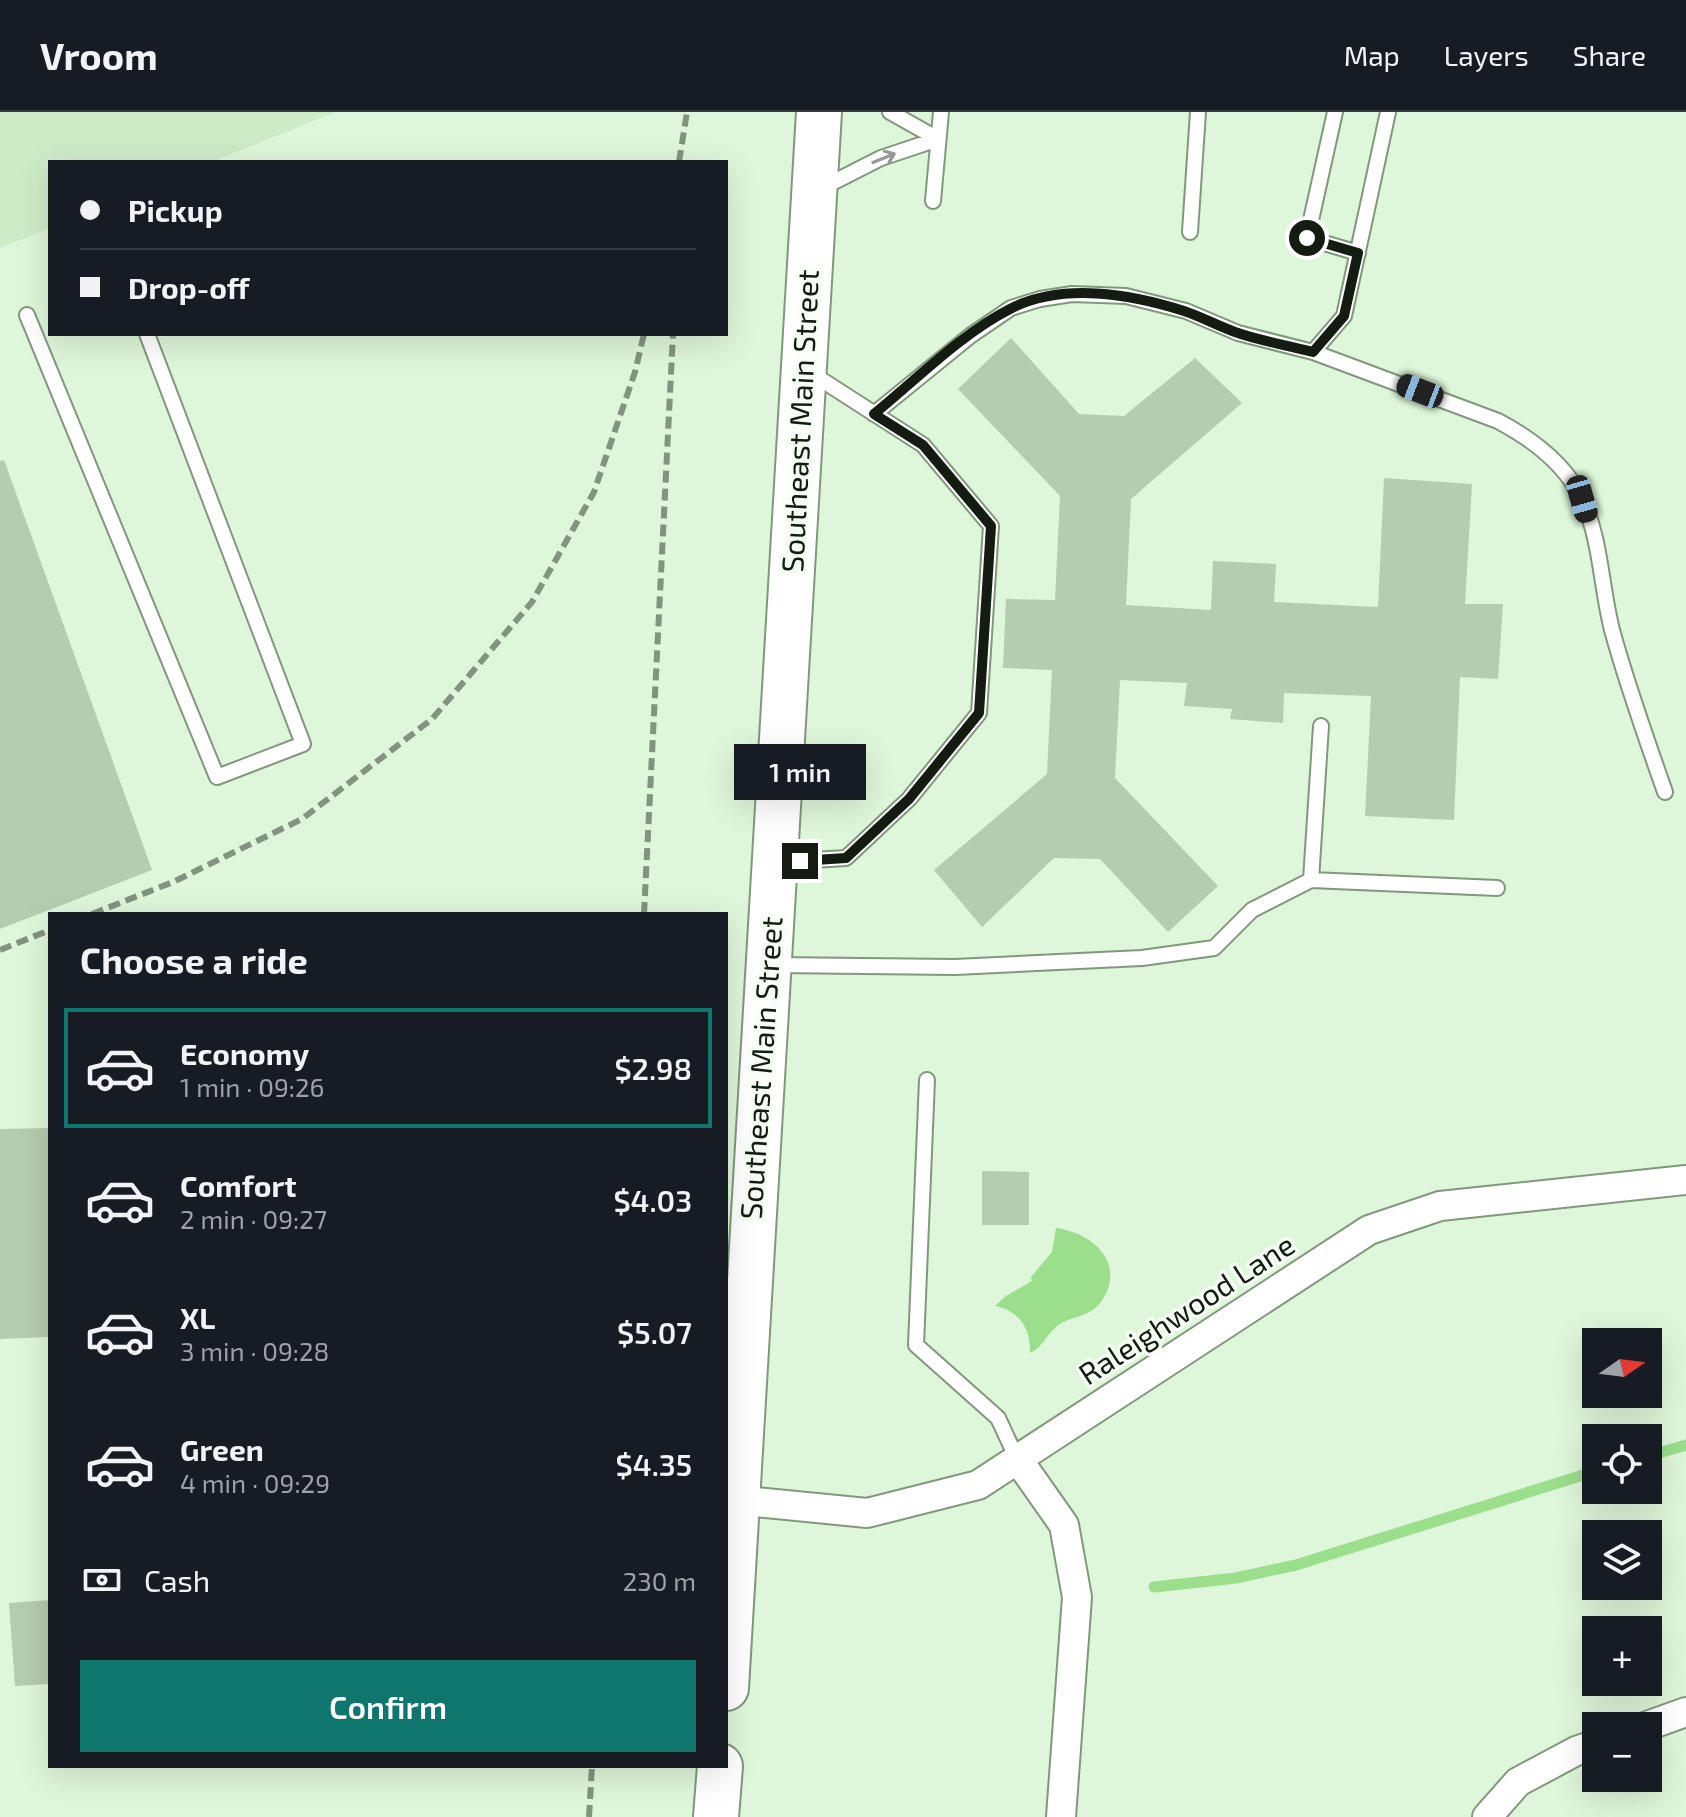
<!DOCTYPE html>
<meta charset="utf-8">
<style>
body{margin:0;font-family:"Exo 2",sans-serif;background:#20242c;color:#f1f3f6;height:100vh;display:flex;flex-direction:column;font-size:30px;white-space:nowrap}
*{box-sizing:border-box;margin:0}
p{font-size:26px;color:#9ea1a6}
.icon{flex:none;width:44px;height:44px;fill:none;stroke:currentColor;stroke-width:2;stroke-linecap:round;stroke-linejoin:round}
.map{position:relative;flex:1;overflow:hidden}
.sheet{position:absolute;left:48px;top:800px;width:680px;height:856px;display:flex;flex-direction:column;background:#171b24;border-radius:0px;box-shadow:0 8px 32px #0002}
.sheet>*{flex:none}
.banner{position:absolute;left:48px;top:48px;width:680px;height:176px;border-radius:0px;box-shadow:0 8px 32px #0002;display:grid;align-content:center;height:176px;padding:0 32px;background:#171b24}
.needle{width:52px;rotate:76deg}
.fabs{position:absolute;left:1582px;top:1216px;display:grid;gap:16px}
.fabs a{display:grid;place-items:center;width:80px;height:80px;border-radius:0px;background:#171b24;box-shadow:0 8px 32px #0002;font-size:40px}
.end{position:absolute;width:36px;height:36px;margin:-18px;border:10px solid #141c12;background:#fff;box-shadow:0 0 0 4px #fff}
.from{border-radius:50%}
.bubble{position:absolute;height:56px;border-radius:0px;background:#171b24;box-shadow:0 8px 32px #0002;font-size:26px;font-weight:600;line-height:56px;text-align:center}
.car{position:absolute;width:24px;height:48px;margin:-24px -12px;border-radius:10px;box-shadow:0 0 6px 2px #0007;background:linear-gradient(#222 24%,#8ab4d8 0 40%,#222 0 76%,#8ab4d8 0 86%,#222 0)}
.banner b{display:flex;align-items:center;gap:28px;height:76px;font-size:30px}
.banner b+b{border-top:2px solid #363941}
.banner i{width:20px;height:20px;background:#f1f3f6}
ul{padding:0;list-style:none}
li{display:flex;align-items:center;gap:24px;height:120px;margin:0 16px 12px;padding:0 16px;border:4px solid transparent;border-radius:0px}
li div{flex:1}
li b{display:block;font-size:30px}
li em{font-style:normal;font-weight:600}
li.selected{border-color:#0f766e}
li>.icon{width:72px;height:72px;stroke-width:1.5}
h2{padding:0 32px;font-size:36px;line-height:96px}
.pay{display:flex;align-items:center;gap:20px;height:88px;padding:0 32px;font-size:30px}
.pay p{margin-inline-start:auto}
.action{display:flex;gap:16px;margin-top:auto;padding:16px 32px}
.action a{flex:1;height:92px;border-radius:0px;background:#0f766e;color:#fff;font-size:32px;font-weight:600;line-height:92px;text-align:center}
header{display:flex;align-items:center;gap:48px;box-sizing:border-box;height:112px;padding:0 40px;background:#171b24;border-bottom:2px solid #363941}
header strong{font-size:38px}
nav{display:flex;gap:44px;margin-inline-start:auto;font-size:28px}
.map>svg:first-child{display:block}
.built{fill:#ceebc8}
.water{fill:#9bde8c}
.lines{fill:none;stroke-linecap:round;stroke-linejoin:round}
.stream{stroke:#9bde8c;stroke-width:11}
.building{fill:#b4ccaf}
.service-casing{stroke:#82987d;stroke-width:18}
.minor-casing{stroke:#82987d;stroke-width:32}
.primary-casing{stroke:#82987d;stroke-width:48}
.service{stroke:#fff;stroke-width:14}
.minor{stroke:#fff;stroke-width:28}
.primary{stroke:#fff;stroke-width:44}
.rail{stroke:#82937f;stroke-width:6;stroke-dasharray:12 6;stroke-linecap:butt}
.oneway{stroke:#959994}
.route{stroke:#141c12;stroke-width:10}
.labels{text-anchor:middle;stroke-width:7;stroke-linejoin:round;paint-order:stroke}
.street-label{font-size:30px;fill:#141c12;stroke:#f5fff3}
</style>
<header>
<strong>Vroom</strong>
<nav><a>Map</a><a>Layers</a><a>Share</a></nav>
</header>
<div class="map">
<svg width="1686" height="1705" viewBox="0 0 1686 1705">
<rect width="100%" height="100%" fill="#def6d9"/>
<path class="built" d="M0,0H335L212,50H50V116L0,136Z"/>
<path class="water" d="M1056,1116C1094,1121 1128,1153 1100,1191C1089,1206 1068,1204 1056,1215C1045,1224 1044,1234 1030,1241C1031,1217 1020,1199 995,1194L1006,1184L1032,1169L1031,1165L1052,1140Z"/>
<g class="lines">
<path class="stream" d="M1648,1344L1686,1333
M1154,1475L1236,1466L1296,1453L1596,1359"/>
</g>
<path class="building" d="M1011,226L1079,302L1124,304L1195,246L1242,291L1131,387L1126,493L1211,498L1213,449L1276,452L1274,490L1378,495L1384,366L1472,372L1465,492H1503L1498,567L1460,565L1454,708L1365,704L1371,584L1284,581L1283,611L1230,607L1232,597L1184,594L1187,571L1120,568L1115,666L1218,774L1168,820L1100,747L1054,746L982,815L934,758L1047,662L1052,558L1003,556L1006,487L1055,488L1060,384L958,277Z
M4,348L152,758L0,817V349Z
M50,1016V1225L0,1227V1017Z
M982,1059L1029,1060V1113H982Z
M50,1488V1572L15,1574L9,1491Z"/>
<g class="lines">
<defs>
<path id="service" d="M1335,0L1307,126L1358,141
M822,76L881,46L938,27L890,0
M933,89L941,0
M1190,120L1198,0
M27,203L217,665L303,632L147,222
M1313,240L1344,204L1388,0
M874,302L970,224L1011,196L1040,187L1072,182L1126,184L1186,199L1238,221L1313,240L1498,309C1532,327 1565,351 1582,387C1601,427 1601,475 1612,518C1627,573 1646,626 1665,680
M779,750L846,746L909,687L979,601L991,414L923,333L811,261
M1311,768L1321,614
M772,853L955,855L1142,846L1214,836L1252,798L1311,768L1497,776
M927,968L916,1233L998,1306L1018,1349"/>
<path id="minor" d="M1019,1349L1064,1413L1077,1485L1061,1705
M735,1388L867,1401L978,1373L1369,1118L1440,1094L1686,1068
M1647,1614L1686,1600
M1487,1705L1518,1670L1576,1639L1596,1632"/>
<path id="primary" d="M726,1576L819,0
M716,1705L720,1654"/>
</defs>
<use href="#service" class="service-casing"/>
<use href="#minor" class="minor-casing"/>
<use href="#primary" class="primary-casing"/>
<use href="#service" class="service"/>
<use href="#minor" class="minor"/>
<use href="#primary" class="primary"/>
<path class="rail" d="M679,50L687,0
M92,802L173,770L302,707L432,607L532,490L594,380L635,260L644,222
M644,802L673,222
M0,838L50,818
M589,1705L592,1654"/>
</g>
<defs><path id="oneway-shaft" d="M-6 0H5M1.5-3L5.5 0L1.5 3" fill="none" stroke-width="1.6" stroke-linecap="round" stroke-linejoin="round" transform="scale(2)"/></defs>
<use class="oneway" href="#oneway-shaft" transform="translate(884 46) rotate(-22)"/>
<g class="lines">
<path class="route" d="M800,749L846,746L909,687L979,601L991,414L923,333L874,302C917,267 961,222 1010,197C1062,170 1131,182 1184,199C1202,205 1218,214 1235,220C1260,229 1287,233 1313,240L1344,204L1358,141L1307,126"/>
</g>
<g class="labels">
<g class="street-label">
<text transform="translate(801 309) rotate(-87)" y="10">Southeast Main Street</text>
<text transform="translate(762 956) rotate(-86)" y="10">Southeast Main Street</text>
<text transform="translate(1187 1198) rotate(-33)" y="10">Raleighwood Lane</text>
</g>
</g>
</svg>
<div class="fabs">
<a><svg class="needle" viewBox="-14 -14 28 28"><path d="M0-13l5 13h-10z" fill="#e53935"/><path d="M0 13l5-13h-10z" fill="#9ea1a6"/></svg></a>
<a><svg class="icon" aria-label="locate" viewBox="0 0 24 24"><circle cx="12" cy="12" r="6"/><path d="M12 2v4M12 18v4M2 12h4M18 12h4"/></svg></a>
<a><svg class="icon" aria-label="layers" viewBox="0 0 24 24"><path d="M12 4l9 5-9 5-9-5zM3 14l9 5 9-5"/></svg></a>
<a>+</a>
<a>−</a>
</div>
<i class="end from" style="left:1307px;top:126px"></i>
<i class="end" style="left:800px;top:749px"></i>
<div class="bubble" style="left:734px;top:632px;width:132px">1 min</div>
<i class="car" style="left:1420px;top:279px;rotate:291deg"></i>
<i class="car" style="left:1582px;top:387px;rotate:164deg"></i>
<div class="banner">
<b><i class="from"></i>Pickup</b>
<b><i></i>Drop-off</b>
</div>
<section class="sheet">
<h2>Choose a ride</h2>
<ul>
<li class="selected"><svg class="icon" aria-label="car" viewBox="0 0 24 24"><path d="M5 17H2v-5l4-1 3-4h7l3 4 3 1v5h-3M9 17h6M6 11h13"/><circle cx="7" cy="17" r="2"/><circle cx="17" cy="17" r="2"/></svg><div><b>Economy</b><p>1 min · 09:26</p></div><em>$2.98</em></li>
<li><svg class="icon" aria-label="car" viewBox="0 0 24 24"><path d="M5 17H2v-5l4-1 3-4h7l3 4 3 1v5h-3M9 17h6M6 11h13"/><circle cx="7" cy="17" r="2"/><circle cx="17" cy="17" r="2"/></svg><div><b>Comfort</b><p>2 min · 09:27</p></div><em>$4.03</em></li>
<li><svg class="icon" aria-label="car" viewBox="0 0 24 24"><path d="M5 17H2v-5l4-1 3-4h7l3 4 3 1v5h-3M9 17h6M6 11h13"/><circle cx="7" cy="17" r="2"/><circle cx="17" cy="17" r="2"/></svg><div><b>XL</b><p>3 min · 09:28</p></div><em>$5.07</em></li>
<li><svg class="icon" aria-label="car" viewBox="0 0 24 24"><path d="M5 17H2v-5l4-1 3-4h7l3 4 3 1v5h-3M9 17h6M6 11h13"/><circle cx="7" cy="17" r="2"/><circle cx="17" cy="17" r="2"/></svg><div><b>Green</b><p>4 min · 09:29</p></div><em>$4.35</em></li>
</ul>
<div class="pay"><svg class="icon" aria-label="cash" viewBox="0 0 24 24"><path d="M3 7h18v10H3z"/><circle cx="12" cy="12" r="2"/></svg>Cash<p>230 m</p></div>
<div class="action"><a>Confirm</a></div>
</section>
</div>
